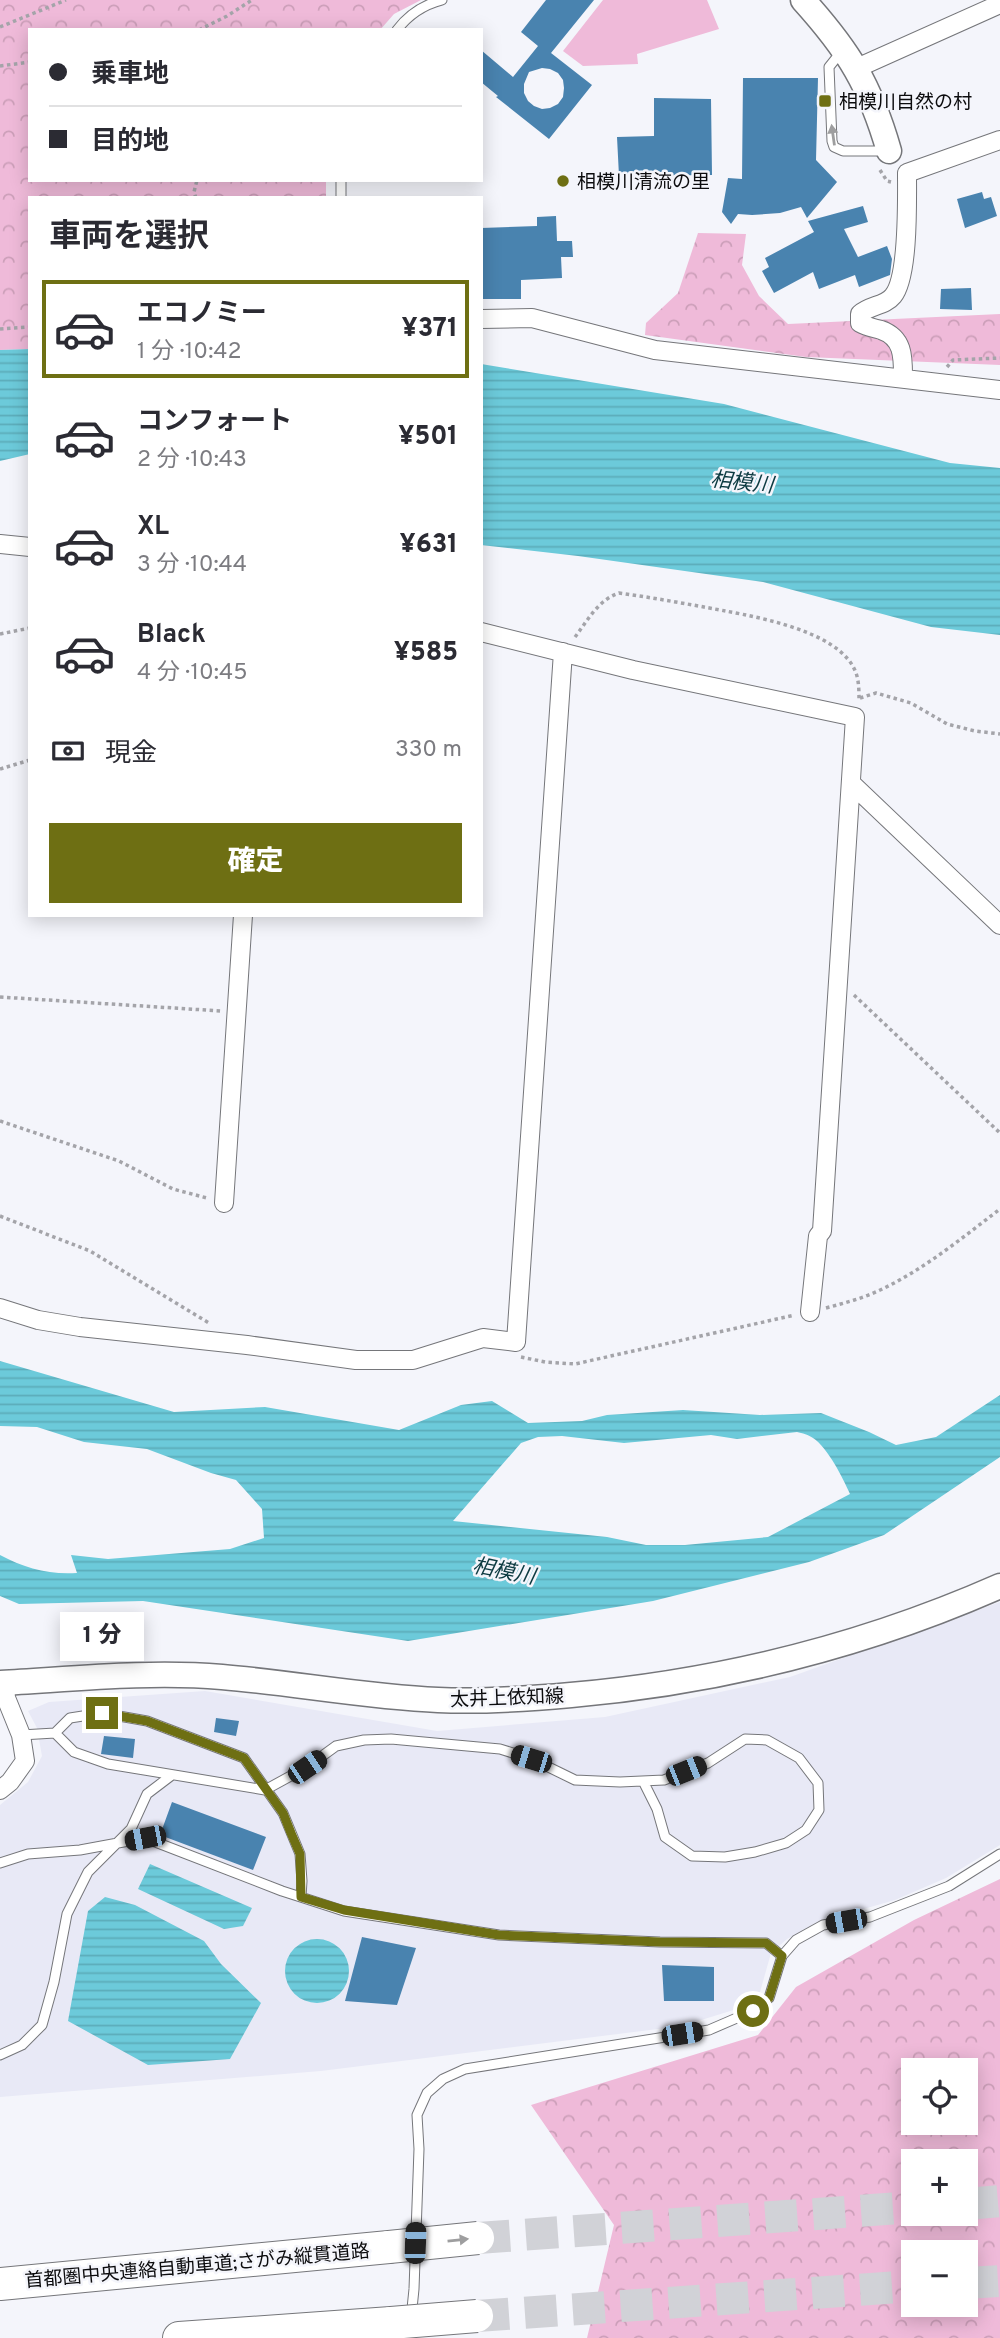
<!DOCTYPE html>
<html lang="ja">
<meta charset="utf-8">
<style>
body{margin:0;font-family:Overpass,"Noto Sans JP",sans-serif;background:#f7f7f7;color:#2b2b33;height:100vh;display:flex;flex-direction:column;font-size:26px;white-space:nowrap}
*{box-sizing:border-box;margin:0}
p{font-size:23px;color:#7c7c81}
.icon{flex:none;width:38px;height:38px;fill:none;stroke:currentColor;stroke-width:2;stroke-linecap:round;stroke-linejoin:round}
.map{position:relative;flex:1;overflow:hidden}
.sheet{position:absolute;left:28px;top:196px;width:455px;height:721px;display:flex;flex-direction:column;background:#fff;border-radius:0px;box-shadow:0 4px 18px #0003}
.sheet>*{flex:none}
.banner{position:absolute;left:28px;top:28px;width:455px;height:154px;border-radius:0px;box-shadow:0 4px 18px #0003;display:grid;align-content:center;height:154px;padding:0 21px;background:#fff}
.fabs{position:absolute;left:901px;top:2058px;display:grid;gap:14px}
.fabs a{display:grid;place-items:center;width:77px;height:77px;border-radius:0px;background:#fff;box-shadow:0 4px 18px #0003;font-size:35px}
.end{position:absolute;width:32px;height:32px;margin:-16px;border:9px solid #6e6f13;background:#fff;box-shadow:0 0 0 4px #fff}
.from{border-radius:50%}
.bubble{position:absolute;height:49px;border-radius:0px;background:#fff;box-shadow:0 4px 18px #0003;font-size:23px;font-weight:800;line-height:49px;text-align:center}
.car{position:absolute;width:21px;height:42px;margin:-21px -10px;border-radius:9px;box-shadow:0 0 5px 2px #0007;background:linear-gradient(#222 24%,#8ab4d8 0 40%,#222 0 76%,#8ab4d8 0 86%,#222 0)}
.banner b{display:flex;align-items:center;gap:24px;height:66px;font-size:26px}
.banner b+b{border-top:2px solid #e1e1e2}
.banner i{width:18px;height:18px;background:#2b2b33}
ul{padding:0;list-style:none}
li{display:flex;align-items:center;gap:21px;height:98px;margin:0 14px 10px;padding:0 7px;border:4px solid transparent;border-radius:0px}
li div{flex:1}
li b{display:block;font-size:26px}
li em{font-style:normal;font-weight:800}
li.active{border-color:#6e6f13}
li>.icon{width:63px;height:63px;stroke-width:1.5}
h2{padding:0 21px;font-size:32px;line-height:84px}
.pay{display:flex;align-items:center;gap:18px;height:77px;padding:0 21px;font-size:26px}
.pay p{margin-inline-start:auto}
.button{display:flex;gap:14px;margin-top:auto;padding:14px 21px}
.button a{flex:1;height:80px;border-radius:0px;background:#6e6f13;color:#fff;font-size:28px;font-weight:800;line-height:80px;text-align:center}
.map>svg:first-child{display:block}
.built{fill:#e8e9f6}
.green{fill:#efbad9}
.forest{fill:url(#forest-crowns);fill-rule:evenodd}
.water{fill:url(#water-rules);fill-rule:evenodd}
.building{fill:#4983af;fill-rule:evenodd}
.lines{fill:none;stroke-linecap:round;stroke-linejoin:round}
.highway-tunnel{stroke:#d1d2d7;stroke-width:32;stroke-dasharray:32 16;stroke-linecap:butt}
.lane-casing{stroke:#75767a;stroke-width:11}
.street-casing{stroke:#75767a;stroke-width:20}
.secondary-casing{stroke:#75767a;stroke-width:27}
.highway-casing{stroke:#75767a;stroke-width:34}
.path{stroke:#a4a4a9;stroke-width:3.5;stroke-dasharray:3.5 3.5;stroke-linecap:butt}
.lane{stroke:#fff;stroke-width:9}
.street{stroke:#fff;stroke-width:18}
.secondary{stroke:#fff;stroke-width:24}
.highway{stroke:#fff;stroke-width:32}
.highway-bridge-casing{stroke:#75767a;stroke-width:34;stroke-linecap:butt}
.highway-bridge{stroke:#fff;stroke-width:32}
.oneway{fill:#9e9e9f}
.route{stroke:#6e6f13;stroke-width:9}
.poi-dot{fill:#6e6f13;stroke:#f4f5fb;stroke-width:2.5}
.labels{text-anchor:middle;stroke-width:5;stroke-linejoin:round;paint-order:stroke}
.poi-label{font-size:19px;fill:#0c0c0e;stroke:#f4f5fb;text-anchor:start}
.street-label{font-size:19px;fill:#0c0c0e;stroke:#f4f5fb}
.water-label{font-size:21px;font-style:italic;fill:#0c3a41;stroke:#f4f5fb}
</style>
<div class="map">
<svg width="1000" height="2338" viewBox="0 0 1000 2338">
<defs>
<pattern id="forest-crowns" width="20" height="18" patternUnits="userSpaceOnUse" patternTransform="scale(1.75)"><rect width="20" height="18" fill="#efbad9"/><path d="M2 6a3 3 0 1 1 6 0M12 15a3 3 0 1 1 6 0" fill="none" stroke="#cc9fb9"/></pattern>
<pattern id="water-rules" width="6" height="5" patternUnits="userSpaceOnUse" patternTransform="scale(1.75)"><rect width="6" height="5" fill="#6ccada"/><path d="M0 2.5h6" fill="none" stroke="#5cacba"/></pattern>
</defs>
<rect width="100%" height="100%" fill="#f4f5fb"/>
<path class="built" d="M1000,1602V1845L946,1878L895,1900L818,1922L787,1939L771,1953L760,1992L740,2008L682,2026L321,2071L0,2097V1805L28,1782L42,1756L37,1728L28,1711L49,1702L205,1691L437,1731L605,1717L790,1677Z"/>
<path class="green" d="M603,0H707L719,29L637,54L638,64L583,66L563,51Z"/>
<path class="forest" d="M0,0H421L394,14L380,30H30V180H326V198H30V349L0,350Z
M698,233L746,234L742,265L759,296L788,324L1000,314V365L806,357L645,335L646,323L678,293Z
M1000,1879V2338H587L614,2225L531,2105L758,2035L796,1987L914,1920ZM966,2070V2123H914V2070ZM914,2161H966V2214H914ZM914,2252H966V2305H914Z"/>
<path class="water" d="M30,349V454L0,461V350Z
M481,364L724,404L950,463L1000,468V635L931,627L763,582L578,556L481,545Z
M0,1361L174,1412L265,1407L399,1430L461,1405L492,1401L528,1423L582,1421L607,1415L683,1410L760,1415L821,1413L869,1432L896,1445L936,1437L1000,1395V1457L884,1535L809,1562L653,1601L408,1641L143,1601L19,1604L0,1596V1555C24,1568 49,1575 77,1573L71,1555L108,1559L230,1549L264,1538L262,1509L236,1480L211,1473L147,1449L84,1442L37,1427L0,1426ZM797,1432C802,1433 809,1435 813,1438C828,1448 843,1478 850,1494L768,1537L685,1545H646L607,1537L453,1521L521,1443L538,1437L562,1436L624,1443L711,1435L737,1439Z
M150,1864L252,1908L243,1926L224,1929L138,1889Z
M105,1897L135,1905L204,1941L221,1964L261,2003L230,2059L148,2065L68,2021L88,1911Z
M285 1971a32 32 0 1 1 64 0a32 32 0 1 1-64 0Z"/>
<path class="building" d="M546,0H594L551,53L592,85L549,139L496,97L498,96L481,82V50L513,77L538,46L521,32ZM542,68L550,69L558,73L563,80L564,88L563,97L558,104L550,108L542,109L534,106L528,101L524,93V84L529,72Z
M743,78H818L816,160L837,182L807,218L801,207L780,213L752,215L738,214L731,224L722,212L728,178L742,179Z
M654,98L711,99L712,175L619,176L617,137L654,136Z
M982,192L984,199L991,197L997,216L965,228L957,199Z
M863,206L868,222L844,229L858,257L887,246L892,259L890,275L859,287L855,275L819,289L813,272L774,293L762,271L769,267L765,258L814,232L808,221Z
M556,216L557,241H572L573,257H561L562,278L521,280V299H481V228L537,226V217Z
M971,288L972,310L940,309L941,289Z
M216,1718L239,1721L236,1736L214,1732Z
M104,1736L135,1739L133,1758L101,1754Z
M172,1802L266,1837L253,1870L160,1835Z
M362,1937L416,1948L397,2005L345,2001Z
M662,1965L714,1967V2001H664Z"/>
<g class="lines">
<path class="highway-tunnel" d="M966,2204L1000,2201
M478,2238L914,2207
M966,2283L1000,2281
M477,2316L914,2286"/>
<defs>
<path id="lane" d="M397,30C409,14 423,5 442,0
M841,52L829,67L832,141L834,147L843,151H887
M341,198V180
M55,1733L70,1718L102,1713L147,1721L244,1758L283,1813L300,1854L302,1881L301,1897
M21,1735L55,1733L74,1752L108,1764L265,1790L307,1767L336,1746L364,1740L391,1739L500,1749L532,1759L575,1780L620,1782L664,1780L708,1763L745,1739L767,1740L799,1758L818,1783L819,1810L806,1830L786,1843L755,1852L725,1857L692,1856L665,1837L657,1809L643,1781
M0,1863L28,1854L80,1850L145,1838L282,1891L344,1911L499,1935L660,1942L766,1943L782,1956
M0,2055L22,2045L42,2025L54,1982L67,1914L88,1872L131,1829L147,1794L172,1775
M409,2338L414,2289L419,2149L417,2115L427,2093L443,2079L465,2069L709,2030L753,2011L769,1998L782,1956L796,1940L823,1925L870,1917L949,1886L1000,1854"/>
<path id="street" d="M857,68L1000,4
M907,173L1000,140
M481,319L532,318L655,350L1000,390
M903,378C903,358 904,338 881,330C874,328 867,327 860,323V314C870,305 885,306 893,296C909,277 907,200 907,173
M0,544L30,547
M481,632L633,670L855,717L822,1231L818,1236L810,1312
M852,784L1000,925
M224,1203L243,915
M0,1308L38,1320L80,1327L247,1345L356,1360H413L483,1338L516,1342L563,652
M0,1790L10,1782L25,1761L21,1735L6,1698L5,1683"/>
<path id="secondary" d="M803,0C849,51 870,85 889,151
M0,1683C74,1679 148,1671 222,1677C294,1683 366,1697 438,1700C483,1702 527,1699 571,1695C719,1682 864,1646 1000,1586"/>
<path id="highway" d="M0,2284L389,2247
M179,2338L391,2323"/>
</defs>
<use href="#lane" class="lane-casing"/>
<use href="#street" class="street-casing"/>
<use href="#secondary" class="secondary-casing"/>
<use href="#highway" class="highway-casing"/>
<path class="path" d="M0,27L66,0
M199,30L227,16L252,0
M0,66L30,62
M880,170L887,181L891,182
M196,198L194,192L197,180
M0,329L30,327
M947,367L953,360L1000,358
M0,634L30,628
M575,637C588,620 598,600 619,593C648,597 676,602 704,607C745,615 840,628 856,673C859,681 859,692 859,700
M860,698L876,693L911,703L947,724L975,731L1000,734
M0,769L30,760
M854,995L1000,1133
M0,997L221,1011
M0,1121L119,1161L173,1189L207,1198
M0,1216L90,1251L209,1323
M826,1308C844,1303 861,1299 878,1291C922,1271 962,1238 1000,1209
M521,1357L545,1362L575,1364L795,1315"/>
<use href="#lane" class="lane"/>
<use href="#street" class="street"/>
<use href="#secondary" class="secondary"/>
<use href="#highway" class="highway"/>
<defs>
<path id="highway-bridge" d="M389,2247L478,2238
M391,2323L477,2316"/>
</defs>
<use href="#highway-bridge" class="highway-bridge-casing"/>
<use href="#highway-bridge" class="highway-bridge"/>
</g>
<defs><path id="oneway-solid" d="M-6-.8H1V-3.2L6.5 0L1 3.2V.8H-6Z" transform="scale(1.75)"/></defs>
<g class="oneway">
<use href="#oneway-solid" transform="translate(833 135) rotate(-98)"/>
<use href="#oneway-solid" transform="translate(458 2240) rotate(-6)"/>
</g>
<g class="lines">
<path class="route" d="M102,1713L147,1721L244,1758L283,1813L291,1833L300,1854L301,1897L344,1910L499,1935L660,1942L766,1943L782,1956L769,1998L753,2011"/>
</g>
<g class="poi-dot">
<rect x="818" y="94" width="14" height="14" rx="3.5"/>
<circle cx="563" cy="181" r="7"/>
</g>
<g class="labels">
<g class="poi-label">
<text x="839" y="108">相模川自然の村</text>
<text x="577" y="188">相模川清流の里</text>
</g>
<g class="street-label">
<text transform="translate(507 1697) rotate(-2)" y="7">太井上依知線</text>
<text transform="translate(197 2265) rotate(-5)" y="7">首都圏中央連絡自動車道;さがみ縦貫道路</text>
</g>
<g class="water-label">
<text transform="translate(742 482) rotate(6)" y="7">相模川</text>
<text transform="translate(504 1571) rotate(11)" y="7">相模川</text>
</g>
</g>
</svg>
<div class="fabs">
<a><svg class="icon" aria-label="locate" viewBox="0 0 24 24"><circle cx="12" cy="12" r="6"/><path d="M12 2v4M12 18v4M2 12h4M18 12h4"/></svg></a>
<a>+</a>
<a>−</a>
</div>
<i class="end from" style="left:753px;top:2011px"></i>
<i class="end" style="left:102px;top:1713px"></i>
<div class="bubble" style="left:60px;top:1612px;width:84px">1 分</div>
<i class="car" style="left:531px;top:1759px;rotate:287deg"></i>
<i class="car" style="left:307px;top:1767px;rotate:56deg"></i>
<i class="car" style="left:686px;top:1771px;rotate:68deg"></i>
<i class="car" style="left:145px;top:1838px;rotate:259deg"></i>
<i class="car" style="left:846px;top:1921px;rotate:260deg"></i>
<i class="car" style="left:682px;top:2034px;rotate:81deg"></i>
<i class="car" style="left:415px;top:2243px;rotate:2deg"></i>
<div class="banner">
<b><i class="from"></i>乗車地</b>
<b><i></i>目的地</b>
</div>
<section class="sheet">
<h2>車両を選択</h2>
<ul>
<li class="active"><svg class="icon" aria-label="car" viewBox="0 0 24 24"><path d="M5 17H2v-5l4-1 3-4h7l3 4 3 1v5h-3M9 17h6M6 11h13"/><circle cx="7" cy="17" r="2"/><circle cx="17" cy="17" r="2"/></svg><div><b>エコノミー</b><p>1 分 · 10:42</p></div><em>¥371</em></li>
<li><svg class="icon" aria-label="car" viewBox="0 0 24 24"><path d="M5 17H2v-5l4-1 3-4h7l3 4 3 1v5h-3M9 17h6M6 11h13"/><circle cx="7" cy="17" r="2"/><circle cx="17" cy="17" r="2"/></svg><div><b>コンフォート</b><p>2 分 · 10:43</p></div><em>¥501</em></li>
<li><svg class="icon" aria-label="car" viewBox="0 0 24 24"><path d="M5 17H2v-5l4-1 3-4h7l3 4 3 1v5h-3M9 17h6M6 11h13"/><circle cx="7" cy="17" r="2"/><circle cx="17" cy="17" r="2"/></svg><div><b>XL</b><p>3 分 · 10:44</p></div><em>¥631</em></li>
<li><svg class="icon" aria-label="car" viewBox="0 0 24 24"><path d="M5 17H2v-5l4-1 3-4h7l3 4 3 1v5h-3M9 17h6M6 11h13"/><circle cx="7" cy="17" r="2"/><circle cx="17" cy="17" r="2"/></svg><div><b>Black</b><p>4 分 · 10:45</p></div><em>¥585</em></li>
</ul>
<div class="pay"><svg class="icon" aria-label="cash" viewBox="0 0 24 24"><path d="M3 7h18v10H3z"/><circle cx="12" cy="12" r="2"/></svg>現金<p>330 m</p></div>
<div class="button"><a>確定</a></div>
</section>
</div>
